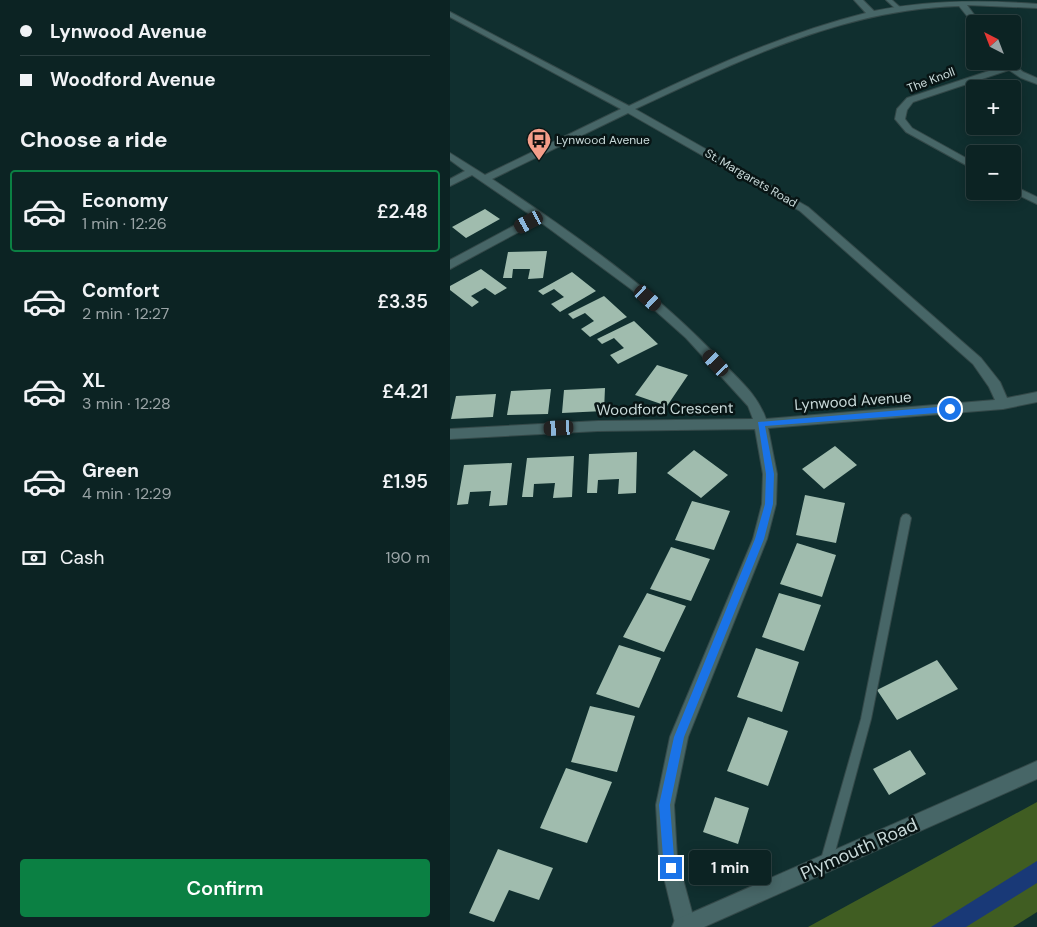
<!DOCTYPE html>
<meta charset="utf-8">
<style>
body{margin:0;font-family:"DM Sans",sans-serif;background:#152b2b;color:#f1f3f6;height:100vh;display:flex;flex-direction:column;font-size:19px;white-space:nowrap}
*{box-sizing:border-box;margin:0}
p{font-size:16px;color:#9aa4a6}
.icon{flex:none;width:28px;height:28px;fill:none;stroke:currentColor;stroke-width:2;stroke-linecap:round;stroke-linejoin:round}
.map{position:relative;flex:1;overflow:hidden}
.drawer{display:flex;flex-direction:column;background:#0c2323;width:450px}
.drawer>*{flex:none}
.banner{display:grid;align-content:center;height:110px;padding:0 20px;background:#0c2323}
.needle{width:32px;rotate:318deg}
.fabs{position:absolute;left:516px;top:15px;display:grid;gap:10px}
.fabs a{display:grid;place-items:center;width:55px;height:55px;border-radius:5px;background:#0c2323;box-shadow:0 2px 12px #0003,0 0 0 1px #2c4041;font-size:25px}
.end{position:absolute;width:22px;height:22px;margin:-11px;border:6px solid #1a73e8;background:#fff;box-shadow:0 0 0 2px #fff}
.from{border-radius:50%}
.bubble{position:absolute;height:35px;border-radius:5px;background:#0c2323;box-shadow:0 2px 12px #0003,0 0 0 1px #2c4041;font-size:16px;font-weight:600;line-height:35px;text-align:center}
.car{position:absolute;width:15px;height:30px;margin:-15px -8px;border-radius:6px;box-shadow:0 0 4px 1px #0007;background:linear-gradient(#222 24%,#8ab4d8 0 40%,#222 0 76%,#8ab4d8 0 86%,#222 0)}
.banner b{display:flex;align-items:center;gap:18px;height:48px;font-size:19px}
.banner b+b{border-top:1px solid #2c4041}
.banner i{width:12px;height:12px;background:#f1f3f6}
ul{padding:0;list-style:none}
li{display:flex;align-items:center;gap:15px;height:82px;margin:0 10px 8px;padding:0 10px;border:2px solid transparent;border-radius:5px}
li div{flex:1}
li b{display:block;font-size:19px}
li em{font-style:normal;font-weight:600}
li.selected{border-color:#0b8043}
li>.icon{width:45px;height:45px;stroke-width:1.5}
h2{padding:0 20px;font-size:22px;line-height:60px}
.pay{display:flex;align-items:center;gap:12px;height:55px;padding:0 20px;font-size:19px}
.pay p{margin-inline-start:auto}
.primary-button{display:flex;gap:10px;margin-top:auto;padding:10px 20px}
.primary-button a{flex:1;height:58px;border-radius:5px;background:#0b8043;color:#fff;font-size:20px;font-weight:600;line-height:58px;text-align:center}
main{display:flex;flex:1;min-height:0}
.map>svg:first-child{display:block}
.green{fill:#405d22}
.water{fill:#193977}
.building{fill:#a0bcae}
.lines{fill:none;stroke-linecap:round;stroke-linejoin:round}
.service-casing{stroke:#344949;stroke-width:2}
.minor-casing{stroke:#344949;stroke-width:2}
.secondary-casing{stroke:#344949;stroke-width:2}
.service{fill:#476667;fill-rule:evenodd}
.minor{fill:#476667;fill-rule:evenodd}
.secondary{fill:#476667;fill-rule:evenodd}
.route{fill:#1a73e8}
.labels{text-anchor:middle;stroke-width:5;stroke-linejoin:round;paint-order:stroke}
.far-street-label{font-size:12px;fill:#c8d9d9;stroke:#081515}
.far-poi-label{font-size:12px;fill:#c8d9d9;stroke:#081515;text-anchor:start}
.street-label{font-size:15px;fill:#c8d9d9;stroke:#081515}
.near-street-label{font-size:18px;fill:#c8d9d9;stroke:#081515}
</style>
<main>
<section class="drawer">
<div class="banner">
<b><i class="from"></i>Lynwood Avenue</b>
<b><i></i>Woodford Avenue</b>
</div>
<h2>Choose a ride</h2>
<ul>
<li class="selected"><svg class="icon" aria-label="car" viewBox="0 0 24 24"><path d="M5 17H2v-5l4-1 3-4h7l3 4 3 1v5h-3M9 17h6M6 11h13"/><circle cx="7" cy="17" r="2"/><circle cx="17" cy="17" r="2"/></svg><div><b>Economy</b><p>1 min · 12:26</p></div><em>£2.48</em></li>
<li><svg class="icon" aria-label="car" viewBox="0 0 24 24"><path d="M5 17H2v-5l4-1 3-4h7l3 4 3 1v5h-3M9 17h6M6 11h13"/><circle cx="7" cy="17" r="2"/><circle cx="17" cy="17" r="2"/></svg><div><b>Comfort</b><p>2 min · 12:27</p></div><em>£3.35</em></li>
<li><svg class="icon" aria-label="car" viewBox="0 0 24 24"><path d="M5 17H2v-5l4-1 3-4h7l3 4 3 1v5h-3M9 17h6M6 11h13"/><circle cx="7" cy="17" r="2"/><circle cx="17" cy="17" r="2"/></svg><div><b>XL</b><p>3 min · 12:28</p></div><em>£4.21</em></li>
<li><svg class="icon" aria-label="car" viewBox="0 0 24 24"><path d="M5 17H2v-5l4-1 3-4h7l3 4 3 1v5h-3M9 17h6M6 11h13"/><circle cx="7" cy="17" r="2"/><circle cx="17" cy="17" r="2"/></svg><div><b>Green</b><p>4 min · 12:29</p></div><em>£1.95</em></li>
</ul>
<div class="pay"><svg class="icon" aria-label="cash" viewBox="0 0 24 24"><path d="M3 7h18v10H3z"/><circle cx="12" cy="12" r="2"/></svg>Cash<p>190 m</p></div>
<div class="primary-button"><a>Confirm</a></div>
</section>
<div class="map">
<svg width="587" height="927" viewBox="0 0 587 927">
<rect width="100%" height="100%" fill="#102f2f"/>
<path class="green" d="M587,802V912L563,927H358Z"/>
<path class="water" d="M587,861V883L516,927H481Z"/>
<path class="building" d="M35,209L50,219L16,238L2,227Z
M97,251L93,278L78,279L80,269H63L62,278H53L58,252Z
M31,269L57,288L45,295L35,288L21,296L29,302L22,307L0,290V286Z
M122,272L146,291L110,312L101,304L114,297L104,289L93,295L88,291Z
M154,296L177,317L140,337L131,329L144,321L135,313L123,319L118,314Z
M184,321L208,344L168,364L160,355L174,348L164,338L152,344L147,339Z
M207,365L238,375L217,406L185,395Z
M155,388L154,411L112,413L114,390Z
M101,389L98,414L57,415L61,391Z
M46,394L43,417L1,419L6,396Z
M385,446L407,465L374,489L352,469Z
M244,450L278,475L251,498L217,473Z
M187,452L186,493L168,494L169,479L148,480L147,493H137L139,454Z
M124,456L122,497L103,498L105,483L84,484L83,497H72L77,458Z
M62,463L57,505L39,506L41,491L20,492L18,504L7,505L14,465Z
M355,495L395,503L386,543L346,535Z
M242,501L280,511L264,550L225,540Z
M347,543L386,555L372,597L330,584Z
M221,547L260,559L241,601L200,589Z
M197,593L236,606L214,652L173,637Z
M329,593L371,605L354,651L312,637Z
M169,645L211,658L189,708L146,694Z
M306,648L349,662L332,712L287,697Z
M487,660L508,689L447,720L427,690Z
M140,706L185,716L167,772L121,762Z
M298,717L338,731L318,786L277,771Z
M460,750L476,774L439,795L423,769Z
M116,768L162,782L137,843L90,828Z
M265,797L299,808L288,844L253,832Z
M48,849L103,868L89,900L59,890L44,922L19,913Z"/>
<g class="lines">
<defs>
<path id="service" d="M436,0H442L452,9L447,10Z
M456,514L459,515L461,518L421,719L382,863L380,867L376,869L372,867L370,863L411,719L451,518L453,515Z"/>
<path id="minor" d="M404,0H413L424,11C478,0 532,0 587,4V8L517,5L531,24H525V26L509,6C394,9 288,61 185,109L358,207L531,358L550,382L557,398L587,392V402L553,409L318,428L327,474L326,504L317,539L238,737L224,805L227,857L246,927H226L209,857L206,805L220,737L303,539L312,504L313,474L305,429L148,431L0,439V429L148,421L303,419L298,406L236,338L181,289L89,221L0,269V260L82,216L22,175L0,186V179L15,171L0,160V153L35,175L171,109L0,17V12L179,106C256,69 333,34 416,13ZM178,113L350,211L523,364L539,387L545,400L316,419C307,394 290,381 272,362C205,290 124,234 42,179Z
M551,61H560L573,72L587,78V84L571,78L559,70L463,102L457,110L455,119L462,128L525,163V170L456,132L445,119L447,109L457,98L554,66Z
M562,185L587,197V204L560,191H562Z"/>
<path id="secondary" d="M587,761V779L254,927H222L225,920Z"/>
</defs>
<use href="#service" class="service-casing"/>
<use href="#minor" class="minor-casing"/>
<use href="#secondary" class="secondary-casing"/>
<use href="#service" class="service"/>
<use href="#minor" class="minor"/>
<use href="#secondary" class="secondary"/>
</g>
<path class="route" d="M500,406L503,409L500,412L315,426L324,474L323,504L314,539L234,737L220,805L224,857L226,868L225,872L221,873L217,872L213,857L209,805L224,737L305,539L315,504L316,474L308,422Z"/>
<defs>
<symbol id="bus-pin" viewBox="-11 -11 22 30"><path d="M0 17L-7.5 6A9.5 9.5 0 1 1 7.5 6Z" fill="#f49e8a" stroke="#081515"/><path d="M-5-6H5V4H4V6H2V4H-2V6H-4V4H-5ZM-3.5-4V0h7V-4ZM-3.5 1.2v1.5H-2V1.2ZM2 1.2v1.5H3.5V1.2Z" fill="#111"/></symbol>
</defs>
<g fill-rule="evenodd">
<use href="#bus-pin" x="75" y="126" width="28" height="38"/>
</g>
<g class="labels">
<g class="far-street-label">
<text transform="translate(481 80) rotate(-21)" y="4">The Knoll</text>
<text transform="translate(301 178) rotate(30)" y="4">St. Margarets Road</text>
</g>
<g class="far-poi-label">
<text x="106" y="144">Lynwood Avenue</text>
</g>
<g class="street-label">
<text transform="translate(403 401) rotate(-4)" y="5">Lynwood Avenue</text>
<text transform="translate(215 409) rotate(-1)" y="5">Woodford Crescent</text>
</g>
<g class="near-street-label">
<text transform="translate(409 849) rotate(-24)" y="6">Plymouth Road</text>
</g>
</g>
</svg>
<div class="fabs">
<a><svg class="needle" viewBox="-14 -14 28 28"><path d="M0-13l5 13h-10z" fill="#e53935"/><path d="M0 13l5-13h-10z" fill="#9aa4a6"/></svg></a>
<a>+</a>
<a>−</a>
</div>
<i class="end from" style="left:500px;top:409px"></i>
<i class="end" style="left:221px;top:868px"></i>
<div class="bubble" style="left:239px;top:850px;width:82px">1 min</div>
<i class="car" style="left:79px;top:222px;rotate:242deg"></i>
<i class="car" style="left:198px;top:298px;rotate:132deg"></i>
<i class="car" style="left:266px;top:363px;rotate:317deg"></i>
<i class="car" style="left:109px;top:428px;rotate:267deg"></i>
</div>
</main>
